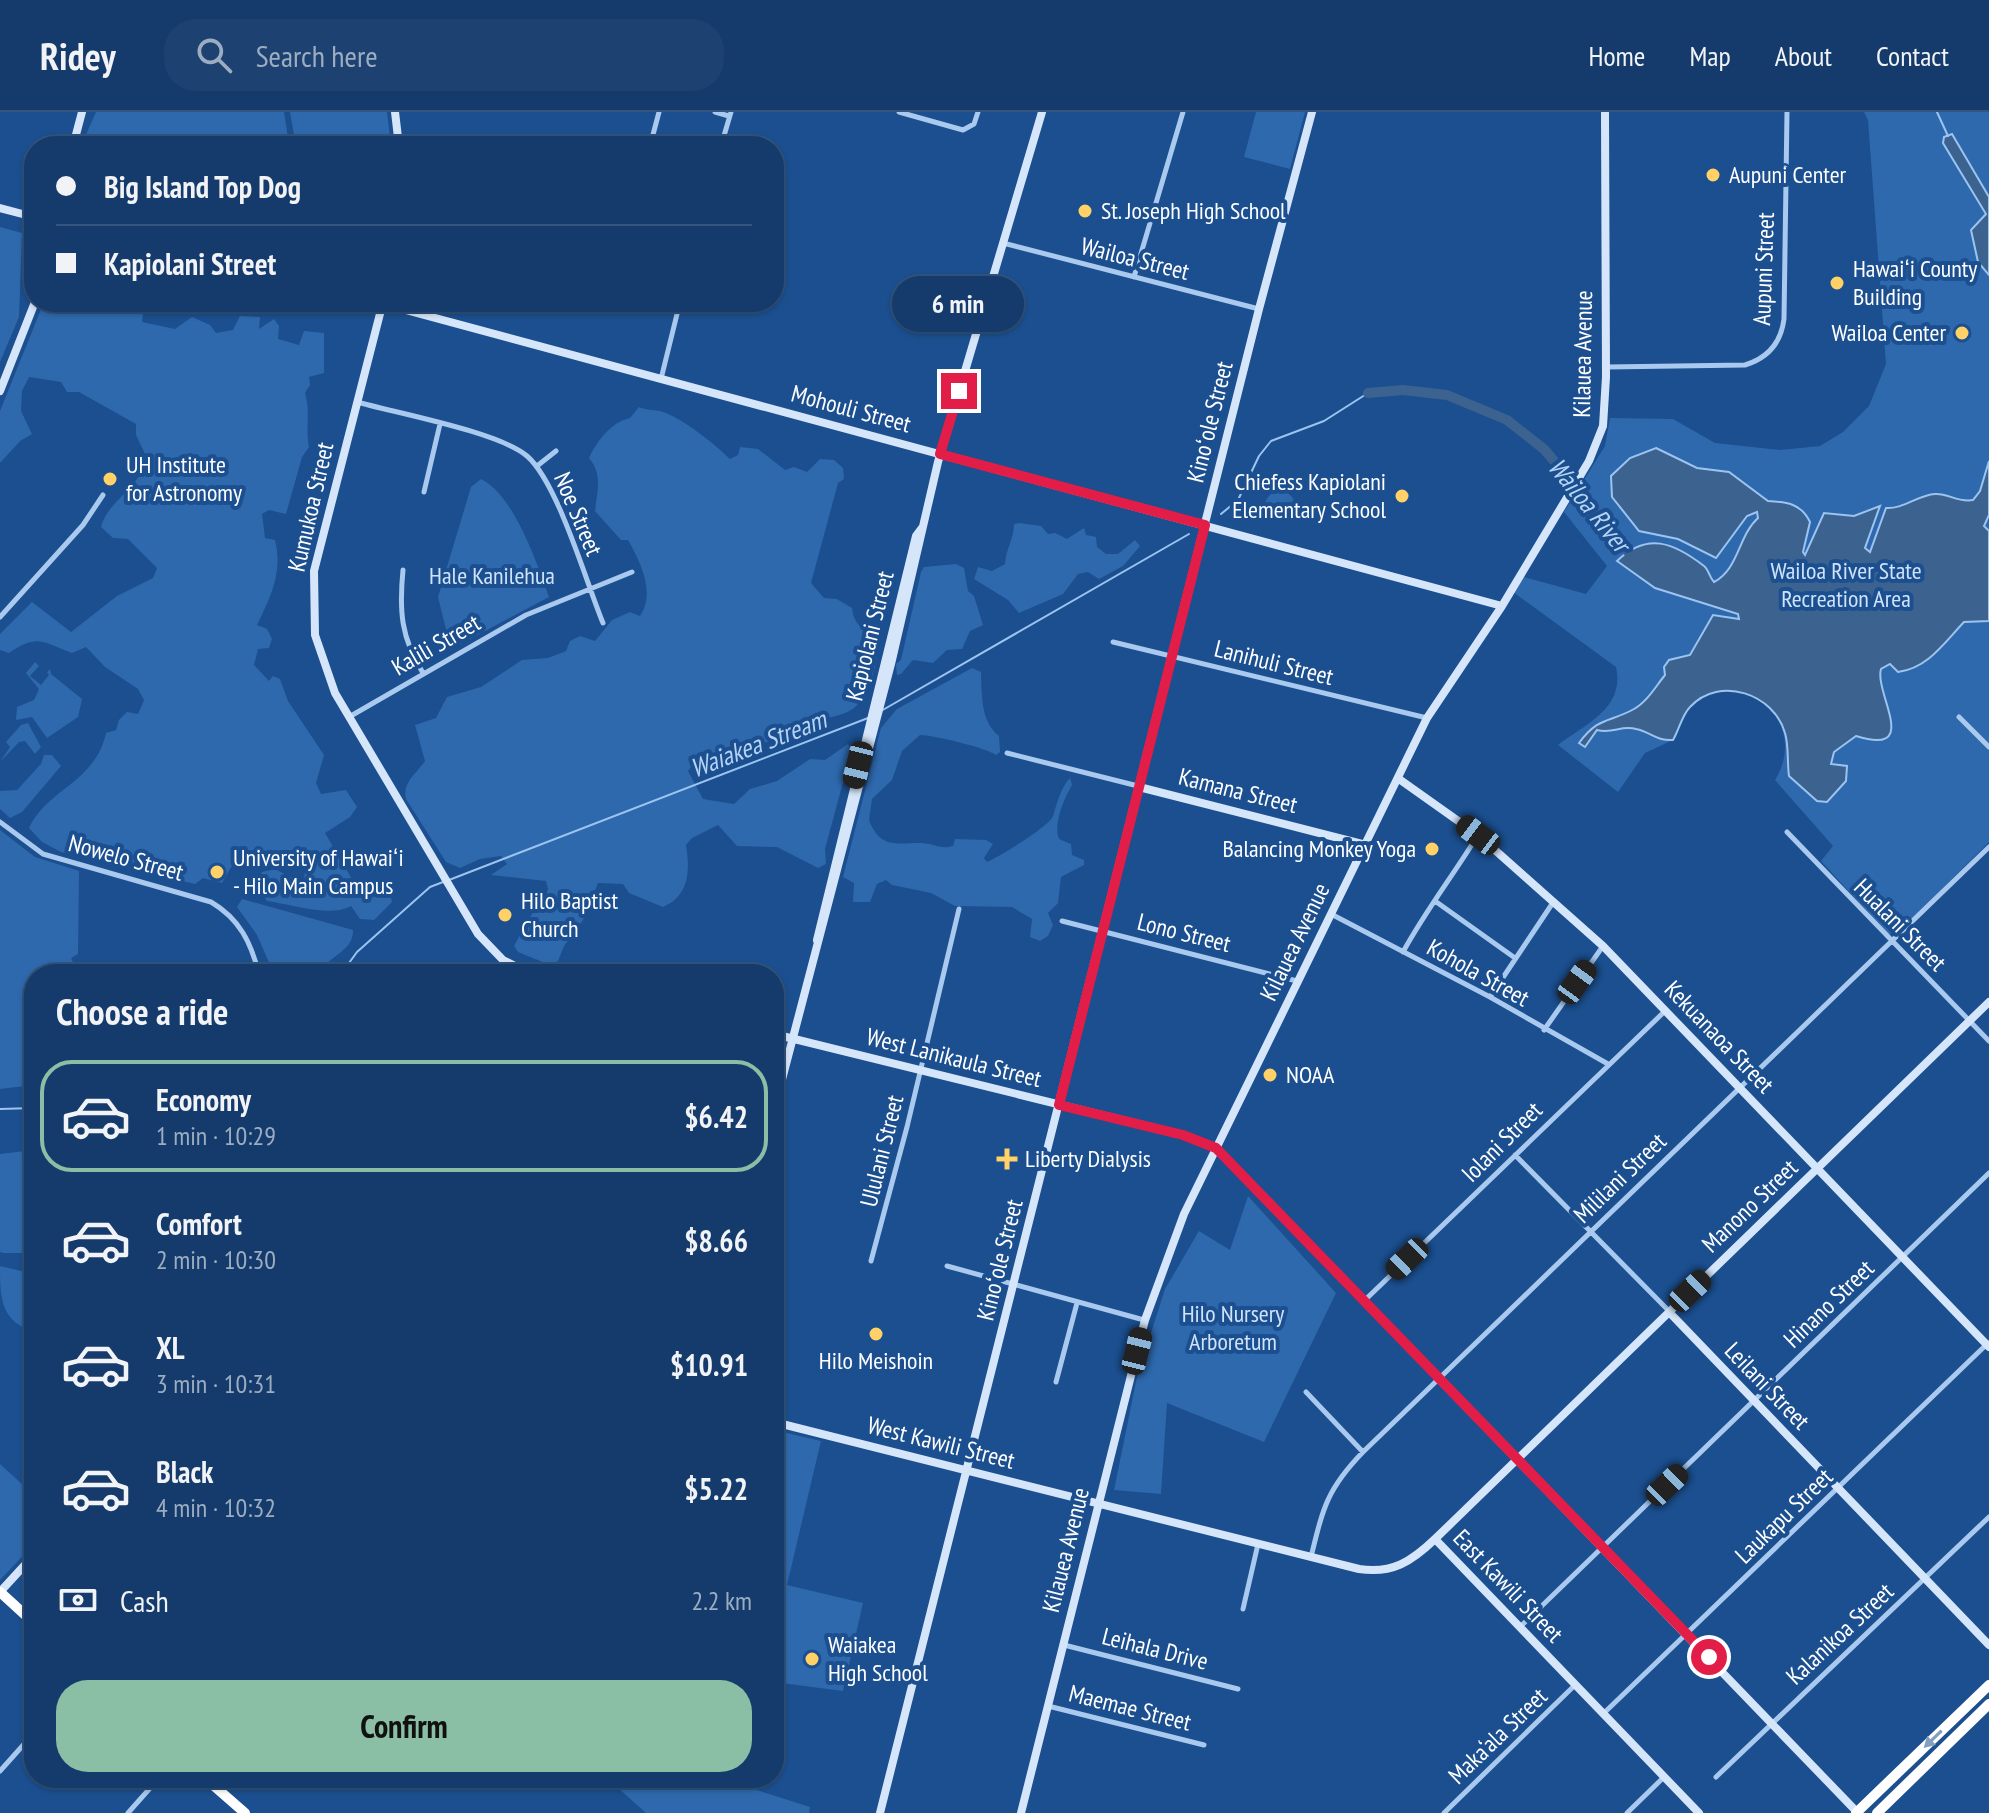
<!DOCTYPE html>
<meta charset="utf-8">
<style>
body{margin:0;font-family:"PT Sans Narrow",sans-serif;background:#1d4271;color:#f1f3f6;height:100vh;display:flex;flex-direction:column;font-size:30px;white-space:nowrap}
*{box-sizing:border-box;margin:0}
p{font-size:26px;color:#9dadc1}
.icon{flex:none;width:44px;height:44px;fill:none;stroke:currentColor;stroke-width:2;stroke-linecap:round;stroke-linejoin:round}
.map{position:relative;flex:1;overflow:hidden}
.sheet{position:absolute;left:24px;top:852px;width:760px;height:824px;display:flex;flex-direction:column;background:#143b6b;border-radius:32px;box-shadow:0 2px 6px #0004,0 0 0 2px #33557e}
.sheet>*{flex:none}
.guide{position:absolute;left:24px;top:24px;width:760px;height:176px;border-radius:32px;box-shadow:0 2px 6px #0004,0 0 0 2px #33557e;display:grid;align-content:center;height:176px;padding:0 32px;background:#143b6b}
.end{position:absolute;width:36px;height:36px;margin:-18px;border:10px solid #e11d48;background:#fff;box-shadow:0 0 0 4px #fff}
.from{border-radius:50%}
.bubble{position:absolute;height:56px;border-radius:28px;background:#143b6b;box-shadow:0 2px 6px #0004,0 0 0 2px #33557e;font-size:26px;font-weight:700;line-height:56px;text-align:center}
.car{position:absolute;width:24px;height:48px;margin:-24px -12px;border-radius:10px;box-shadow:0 0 6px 2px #0007;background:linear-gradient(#222 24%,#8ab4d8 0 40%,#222 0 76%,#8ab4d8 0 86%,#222 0)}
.guide b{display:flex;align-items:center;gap:28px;height:76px;font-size:30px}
.guide b+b{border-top:2px solid #33557e}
.guide i{width:20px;height:20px;background:#f1f3f6}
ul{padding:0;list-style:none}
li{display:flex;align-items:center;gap:24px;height:112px;margin:0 16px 12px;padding:0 16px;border:4px solid transparent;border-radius:32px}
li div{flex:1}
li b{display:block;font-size:30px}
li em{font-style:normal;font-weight:700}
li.selected{border-color:#8abfa5}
li>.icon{width:72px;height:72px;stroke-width:1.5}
h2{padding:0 32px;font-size:36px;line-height:96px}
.pay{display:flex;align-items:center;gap:20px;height:88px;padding:0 32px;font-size:30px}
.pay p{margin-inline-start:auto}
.button{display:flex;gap:16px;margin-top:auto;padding:16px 32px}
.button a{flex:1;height:92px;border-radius:32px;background:#8abfa5;color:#111;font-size:32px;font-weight:700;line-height:92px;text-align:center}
header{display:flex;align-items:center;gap:48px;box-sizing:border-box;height:112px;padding:0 40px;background:#143b6b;border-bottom:2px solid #33557e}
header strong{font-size:38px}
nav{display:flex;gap:44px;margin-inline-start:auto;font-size:28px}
.search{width:560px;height:72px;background:#1d4271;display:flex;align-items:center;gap:20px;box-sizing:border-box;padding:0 28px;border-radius:32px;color:#9dadc1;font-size:30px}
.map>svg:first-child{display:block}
.green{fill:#2e69ad}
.water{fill:#3c6290;stroke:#9cc4f0;stroke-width:2}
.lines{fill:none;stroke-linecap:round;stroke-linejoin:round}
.stream{stroke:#9cc4f0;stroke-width:2}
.river{stroke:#3c6290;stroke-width:10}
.street{stroke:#a9c9ee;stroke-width:5}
.secondary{stroke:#d6e6fa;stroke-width:8}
.highway{stroke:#fff;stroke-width:10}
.oneway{fill:#829ec1}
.route{stroke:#e11d48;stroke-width:10}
.poi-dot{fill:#ffd166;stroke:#1b4f8f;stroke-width:3}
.labels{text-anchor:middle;stroke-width:8;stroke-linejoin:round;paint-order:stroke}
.poi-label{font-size:24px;fill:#fff;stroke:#1b4f8f;text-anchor:start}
.street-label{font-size:24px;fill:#fff;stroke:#1b4f8f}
.park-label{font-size:24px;fill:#cfe3fa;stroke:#1b4f8f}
.water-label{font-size:26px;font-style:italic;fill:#b5d3f5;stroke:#1b4f8f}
</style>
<header>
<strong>Ridey</strong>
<div class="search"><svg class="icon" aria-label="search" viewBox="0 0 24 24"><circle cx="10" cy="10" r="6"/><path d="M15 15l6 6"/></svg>Search here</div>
<nav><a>Home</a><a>Map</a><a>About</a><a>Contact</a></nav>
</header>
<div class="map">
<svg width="1989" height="1701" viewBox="0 0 1989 1701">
<rect width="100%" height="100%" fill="#1b4f8f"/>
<path class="green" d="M96,0H284L289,32L81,34Z
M290,0H387L391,34H296Z
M1256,0H1305L1290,57L1244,45Z
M1864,0H1989V730L1899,820L1888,822L1821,749L1833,734L1775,668C1811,610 1742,549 1692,593C1683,601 1680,616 1675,627L1645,641L1618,680L1558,633C1587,611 1625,596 1616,555L1513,480L1524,465L1586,482L1607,454L1564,400L1605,334L1610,306L1673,307L1715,331L1780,338L1820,334L1843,320L1869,294L1886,252L1868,8Z
M0,115L22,121L19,205L0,250Z
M44,190H137L143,202L142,210L175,217L192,205L210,213L216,221L233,218L240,204L260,205L259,217L274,207L279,214L278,227L299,233L304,219L324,221V261L309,265L310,273L305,281C311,301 305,315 309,335L302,345L286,402L269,398L262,402L265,426L275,428C283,460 271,484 257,513L267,517L272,527L269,536L258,537L254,553L269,569L273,564L280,567L288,589L324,643L316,671L321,682L346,678L357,695L350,705L325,721L363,786L369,788L381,776L390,781L392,790L374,808L360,807L351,794C330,806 291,792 267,789L258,778L239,777L247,769L260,766L262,760L275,757L304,772L305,757L290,739L262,750L251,747L231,755L222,771L203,766L195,772L61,740L42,730L29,716C48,676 95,671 106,621L116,618L119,608L127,600L138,602L144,588L138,577L105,555L86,535L72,541C42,530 38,521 9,541L0,538V522L32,490L71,520L117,484L153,466L157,456L128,427L113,426L101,415C108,388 139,378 147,346L136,323V312L79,280H67L61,270L29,265L22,279L21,299L32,322L20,329L0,351V299Z
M639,295C647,299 655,297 663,300C682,306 716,333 730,347L738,343L740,335L758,337L785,358L794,355L807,360L820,347L834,348L843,356L844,367L838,371L811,471L824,486L837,487L852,496C854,512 861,517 876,522C881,542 871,581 854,596C842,605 826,605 814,610C778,625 736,647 697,646L688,659L703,687L734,692L750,677L777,669L810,647L825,648L848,632L852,637L825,737L826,752L818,756L777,735L737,734L718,713L692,726L686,733C690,757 690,784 663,795L629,781L623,772L598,771L583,808L564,834L558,849L550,853L518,840L514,834L533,800L542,797L548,777L546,769L491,763L507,752L501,744L480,747L460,756L446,750L406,687C402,670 417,661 425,649L415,613L436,606L447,585L481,575L522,548L548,546L566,539L570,529L580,524L595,529L612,508L630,500L640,504C656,481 640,449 628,428H621L595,399C597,379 603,363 589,346C597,329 611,310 630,306Z
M481,367C514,383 537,451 549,485L451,537L438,485L471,375Z
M1265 394a15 15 0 1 1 30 0a15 15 0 1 1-30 0Z
M1019,411L1041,414L1048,422L1055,421L1067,427L1084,416L1086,423L1096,425L1097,435L1106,442H1118L1135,428L1140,434L1123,454L1099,467L1088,460L1078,462L1063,482L1019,501L1008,488L974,467L978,455L992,459L1005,452C1006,436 1014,427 1014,412Z
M956,452L964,456L968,479L974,484L983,513L970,519L962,537L947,538L933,551L913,548L901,562L897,563L896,552L901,548L921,460L924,455Z
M35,550L39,554L30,564L41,573L49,563L47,560L50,557L51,562L82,587L78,605L47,626L32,605L16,608L17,595L34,588L39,577L26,561Z
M972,556L981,560C982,582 980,609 999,624L1000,640L996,643C987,636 933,623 920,623L902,639L892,668L872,687L869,708C880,737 896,731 921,731C933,731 940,738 953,734L955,727L986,728L993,732L984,746L987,750C997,746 1050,714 1053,704C1057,691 1061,675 1070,666L1072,673C1064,687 1053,712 1059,727L1071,732L1072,743L1084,748V753L1061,765L1058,791L1048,801L1053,813L1048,824L1040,829L1030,825L1032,807L1012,795L955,794L931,781L892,773L886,768L877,772L870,790H853L854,771L843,765L881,616L897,597Z
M28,611L41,635L35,642L25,629L19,630L0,650L10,635L6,630L21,613Z
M44,643H52L61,654L22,700L10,706L0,697V679L17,678L41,652Z
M0,718L35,745L79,759L78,842L71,846L78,862H34V973L0,977Z
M242,787L353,818C354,839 328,844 318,862H274L257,823L237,795Z
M34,1038V1141H3L0,1140V1042Z
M1248,1084L1336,1181L1264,1330L1167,1291L1161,1382L1114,1378L1137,1265L1165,1177L1199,1119L1230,1138Z
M0,1154L34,1162V1220C0,1209 0,1185 0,1154Z
M774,1318L821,1329L787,1473L863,1491L843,1579L774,1570V1448L785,1414L774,1411Z
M0,1352L34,1383V1432L0,1468Z
M607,1666H732L741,1673L810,1695L809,1701H646Z"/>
<path class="water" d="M1952,22L1989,85V163L1978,150L1971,118L1986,102L1943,31L1944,25Z
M1656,336L1697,356L1729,360L1768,389C1786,390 1801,391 1810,410L1803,440L1805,443L1824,401L1854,404L1880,394L1865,436L1870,440L1886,396C1904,397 1918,383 1935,382C1948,381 1958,391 1973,388L1980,379L1989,349V403L1984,414L1989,419V509L1964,510C1944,531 1928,556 1898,560L1890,552L1881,557C1874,581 1922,645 1856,624L1834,640L1831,652L1847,654L1846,669L1827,690L1817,689L1789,664C1787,650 1789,634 1785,621C1774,582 1720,563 1690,595C1682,603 1679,618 1673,628C1656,629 1651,620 1636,617C1621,613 1613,622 1597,618L1585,635L1579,631C1599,604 1609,611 1634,597C1647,590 1656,574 1665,563L1664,555L1669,548L1690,543L1713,503L1739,507L1738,502L1655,476L1617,449C1647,420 1673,430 1704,454C1709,458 1709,465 1714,470C1739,457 1738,424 1758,406L1757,400L1747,404L1716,446L1678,427L1639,419L1612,385L1611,364L1630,346Z"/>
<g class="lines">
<path class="stream" d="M1937,0L1948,24
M1221,402L1238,388L1259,344L1271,329L1324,309L1368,281
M881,599L1189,422
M449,768L868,606
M341,862L357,840L430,775L443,770
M0,997L34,996"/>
<path class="river" d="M1368,281L1403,278L1447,283L1507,308L1545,338L1634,447"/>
<path class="street" d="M715,0L729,4
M899,0L963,18L974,12L978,0
M542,34H588
M650,34L659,0
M721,34L731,0
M1003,131L1259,197
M1134,165L1183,0
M1607,255L1745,253C1768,246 1781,231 1784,207L1787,0
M661,267L680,190
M357,290C396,301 499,320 527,344C558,371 586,470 603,511
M537,354L556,339
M424,380L440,312
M403,458C399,499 401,526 423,561
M0,505L83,413L103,383
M1113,530L1427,606
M349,605L526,503L632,460
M1959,605L1989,635
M1007,641L1138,674
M0,710L43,742L211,790C240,807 251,831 259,862
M1787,720L1989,929
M1435,789L1515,846
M1331,802L1490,885L1608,952
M1062,809L1297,869
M1403,840C1426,798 1452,765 1478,723
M1490,885L1554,789
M1544,918L1603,834
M1217,1037L1364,1189L1665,899
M1515,1043L1669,1199
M871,1149L907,1015L959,797
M947,1154L1144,1208
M1056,1270L1077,1191
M1306,1280L1363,1340
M1311,1445C1323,1396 1327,1377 1363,1340L1989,735
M1243,1497L1258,1432
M1520,1515L1989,1061
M1064,1533L1238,1577
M1048,1594L1204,1633
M1604,1601L1988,1231
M0,1659L34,1621
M1716,1665L1989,1405
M128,1701L159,1666
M1444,1701L1575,1573
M1627,1701L1664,1665"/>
<path class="secondary" d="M395,0L399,34
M73,34L82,0
M0,96L34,105
M376,190L1502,494
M383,190L314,459L315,523L335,581L478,822L503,848L531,862
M0,279L35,190
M1399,667L1478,723L1603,834L1989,1235
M1139,675L1366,733
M817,828L916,424L922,416
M774,922L1183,1023L1216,1036
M774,998L891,552L938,350L1042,0
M1364,1189L1857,1700
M1669,1200L1989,1533
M774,1310L1359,1457C1392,1462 1411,1450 1435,1427L1989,890
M1435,1427L1699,1701
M0,1480L34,1443
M880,1701L1259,197L1312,0
M1021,1701L1145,1208L1184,1102L1427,606L1502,494L1589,349L1603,314L1606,265L1605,0"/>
<path class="highway" d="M0,1480L34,1511
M205,1666L245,1701
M1856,1701L1989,1573
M1877,1701L1989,1592"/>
</g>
<defs><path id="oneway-solid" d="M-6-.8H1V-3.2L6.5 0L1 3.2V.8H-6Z" transform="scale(2)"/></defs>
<use class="oneway" href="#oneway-solid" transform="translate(1933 1627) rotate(136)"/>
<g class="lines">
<path class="route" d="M959,279L940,342L1205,413L1059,993L1183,1023L1216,1036L1709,1545"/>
</g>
<g class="poi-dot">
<circle cx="1713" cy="63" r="8"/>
<circle cx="1085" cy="99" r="8"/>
<circle cx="1837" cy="171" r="8"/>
<circle cx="1962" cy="221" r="8"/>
<circle cx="110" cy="367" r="8"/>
<circle cx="1402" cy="384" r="8"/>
<circle cx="1432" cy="737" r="8"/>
<circle cx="217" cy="760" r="8"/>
<circle cx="505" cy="803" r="8"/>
<circle cx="1270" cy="963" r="8"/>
<path d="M1003 1035h8v8h8v8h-8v8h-8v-8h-8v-8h8z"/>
<circle cx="876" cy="1222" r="8"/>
<circle cx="812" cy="1547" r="8"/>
</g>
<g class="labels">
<g class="poi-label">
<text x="1729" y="71">Aupuni Center</text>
<text x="1101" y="107">St. Joseph High School</text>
<text x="1853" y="165">Hawaiʻi County<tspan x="1853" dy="28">Building</tspan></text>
<text x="1946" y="229" text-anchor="end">Wailoa Center</text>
<text x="126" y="361">UH Institute<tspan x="126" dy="28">for Astronomy</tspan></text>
<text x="1386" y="378" text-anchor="end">Chiefess Kapiolani<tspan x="1386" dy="28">Elementary School</tspan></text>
<text x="1416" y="745" text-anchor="end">Balancing Monkey Yoga</text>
<text x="233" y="754">University of Hawaiʻi<tspan x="233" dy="28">- Hilo Main Campus</tspan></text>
<text x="521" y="797">Hilo Baptist<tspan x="521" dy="28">Church</tspan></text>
<text x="1286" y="971">NOAA</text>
<text x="1025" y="1055">Liberty Dialysis</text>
<text x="876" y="1257" text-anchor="middle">Hilo Meishoin</text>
<text x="828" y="1541">Waiakea<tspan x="828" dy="28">High School</tspan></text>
</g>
<g class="street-label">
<text transform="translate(1135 147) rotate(14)" y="8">Wailoa Street</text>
<text transform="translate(1764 157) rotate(-88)" y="8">Aupuni Street</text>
<text transform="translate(1583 242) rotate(-89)" y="8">Kilauea Avenue</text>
<text transform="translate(851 297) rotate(15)" y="8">Mohouli Street</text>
<text transform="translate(1210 310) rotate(-76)" y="8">Kinoʻole Street</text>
<text transform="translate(311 395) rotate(-77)" y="8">Kumukoa Street</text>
<text transform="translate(578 402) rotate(67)" y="8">Noe Street</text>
<text transform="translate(870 524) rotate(-76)" y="8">Kapiolani Street</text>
<text transform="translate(436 533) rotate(-30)" y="8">Kalili Street</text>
<text transform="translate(1274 551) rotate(14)" y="8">Lanihuli Street</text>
<text transform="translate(1238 679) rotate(14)" y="8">Kamana Street</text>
<text transform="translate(126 746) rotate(15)" y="8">Nowelo Street</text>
<text transform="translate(1900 813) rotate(45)" y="8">Hualani Street</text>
<text transform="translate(1184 821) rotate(14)" y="8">Lono Street</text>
<text transform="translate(1295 830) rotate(-64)" y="8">Kilauea Avenue</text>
<text transform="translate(1478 861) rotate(29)" y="8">Kohola Street</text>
<text transform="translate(1719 925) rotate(46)" y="8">Kekuanaoa Street</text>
<text transform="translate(954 946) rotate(14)" y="8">West Lanikaula Street</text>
<text transform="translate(1502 1030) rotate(-45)" y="8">Iolani Street</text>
<text transform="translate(882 1039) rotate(-76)" y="8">Ululani Street</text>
<text transform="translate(1620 1066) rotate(-44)" y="8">Mililani Street</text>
<text transform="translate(1750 1094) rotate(-44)" y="8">Manono Street</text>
<text transform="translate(1000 1148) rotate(-76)" y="8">Kinoʻole Street</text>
<text transform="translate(1829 1192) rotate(-44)" y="8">Hinano Street</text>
<text transform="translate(1767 1274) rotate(46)" y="8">Leilani Street</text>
<text transform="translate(941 1331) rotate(14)" y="8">West Kawili Street</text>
<text transform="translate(1784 1404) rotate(-44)" y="8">Laukapu Street</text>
<text transform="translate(1066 1438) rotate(-76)" y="8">Kilauea Avenue</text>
<text transform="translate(1508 1474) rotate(46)" y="8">East Kawili Street</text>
<text transform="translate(1840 1522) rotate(-43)" y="8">Kalanikoa Street</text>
<text transform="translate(1155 1537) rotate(14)" y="8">Leihala Drive</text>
<text transform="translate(1130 1596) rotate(14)" y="8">Maemae Street</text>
<text transform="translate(1498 1624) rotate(-44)" y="8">Maka‘ala Street</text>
</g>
<g class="park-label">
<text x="1846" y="467">Wailoa River State<tspan x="1846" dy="28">Recreation Area</tspan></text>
<text x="492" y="472">Hale Kanilehua</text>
<text x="1233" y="1210">Hilo Nursery<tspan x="1233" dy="28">Arboretum</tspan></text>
</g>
<g class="water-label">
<text transform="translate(1589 393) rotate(51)" y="9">Wailoa River</text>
<text transform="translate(758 632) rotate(-21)" y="9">Waiakea Stream</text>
</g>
</g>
</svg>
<i class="end from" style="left:1709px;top:1545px"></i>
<i class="end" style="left:959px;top:279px"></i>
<div class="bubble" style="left:892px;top:164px;width:132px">6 min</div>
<i class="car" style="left:858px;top:653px;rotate:194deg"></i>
<i class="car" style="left:1478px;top:723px;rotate:307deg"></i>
<i class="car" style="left:1577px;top:870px;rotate:36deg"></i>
<i class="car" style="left:1407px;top:1147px;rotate:226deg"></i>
<i class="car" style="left:1690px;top:1179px;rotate:46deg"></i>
<i class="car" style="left:1137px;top:1239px;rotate:14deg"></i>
<i class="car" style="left:1667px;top:1373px;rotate:46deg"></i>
<div class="guide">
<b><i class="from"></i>Big Island Top Dog</b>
<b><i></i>Kapiolani Street</b>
</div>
<section class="sheet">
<h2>Choose a ride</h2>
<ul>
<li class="selected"><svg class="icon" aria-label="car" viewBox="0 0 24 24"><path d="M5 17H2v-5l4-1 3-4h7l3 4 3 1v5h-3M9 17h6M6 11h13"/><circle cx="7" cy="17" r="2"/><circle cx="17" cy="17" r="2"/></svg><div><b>Economy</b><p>1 min · 10:29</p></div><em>$6.42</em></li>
<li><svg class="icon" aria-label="car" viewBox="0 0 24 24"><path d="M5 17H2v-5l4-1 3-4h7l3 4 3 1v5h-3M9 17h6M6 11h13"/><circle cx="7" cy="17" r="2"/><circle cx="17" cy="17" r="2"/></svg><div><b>Comfort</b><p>2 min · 10:30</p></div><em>$8.66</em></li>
<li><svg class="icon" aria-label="car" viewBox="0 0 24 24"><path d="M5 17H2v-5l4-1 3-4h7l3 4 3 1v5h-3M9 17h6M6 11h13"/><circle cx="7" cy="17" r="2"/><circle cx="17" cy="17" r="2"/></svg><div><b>XL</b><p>3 min · 10:31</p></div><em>$10.91</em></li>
<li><svg class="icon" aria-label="car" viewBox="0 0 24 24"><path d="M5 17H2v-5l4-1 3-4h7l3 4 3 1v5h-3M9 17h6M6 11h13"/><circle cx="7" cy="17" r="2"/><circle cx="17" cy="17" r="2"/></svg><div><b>Black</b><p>4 min · 10:32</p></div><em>$5.22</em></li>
</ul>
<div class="pay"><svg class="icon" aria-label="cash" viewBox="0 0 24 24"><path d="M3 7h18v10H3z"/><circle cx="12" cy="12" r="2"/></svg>Cash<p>2.2 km</p></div>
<div class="button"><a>Confirm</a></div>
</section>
</div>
